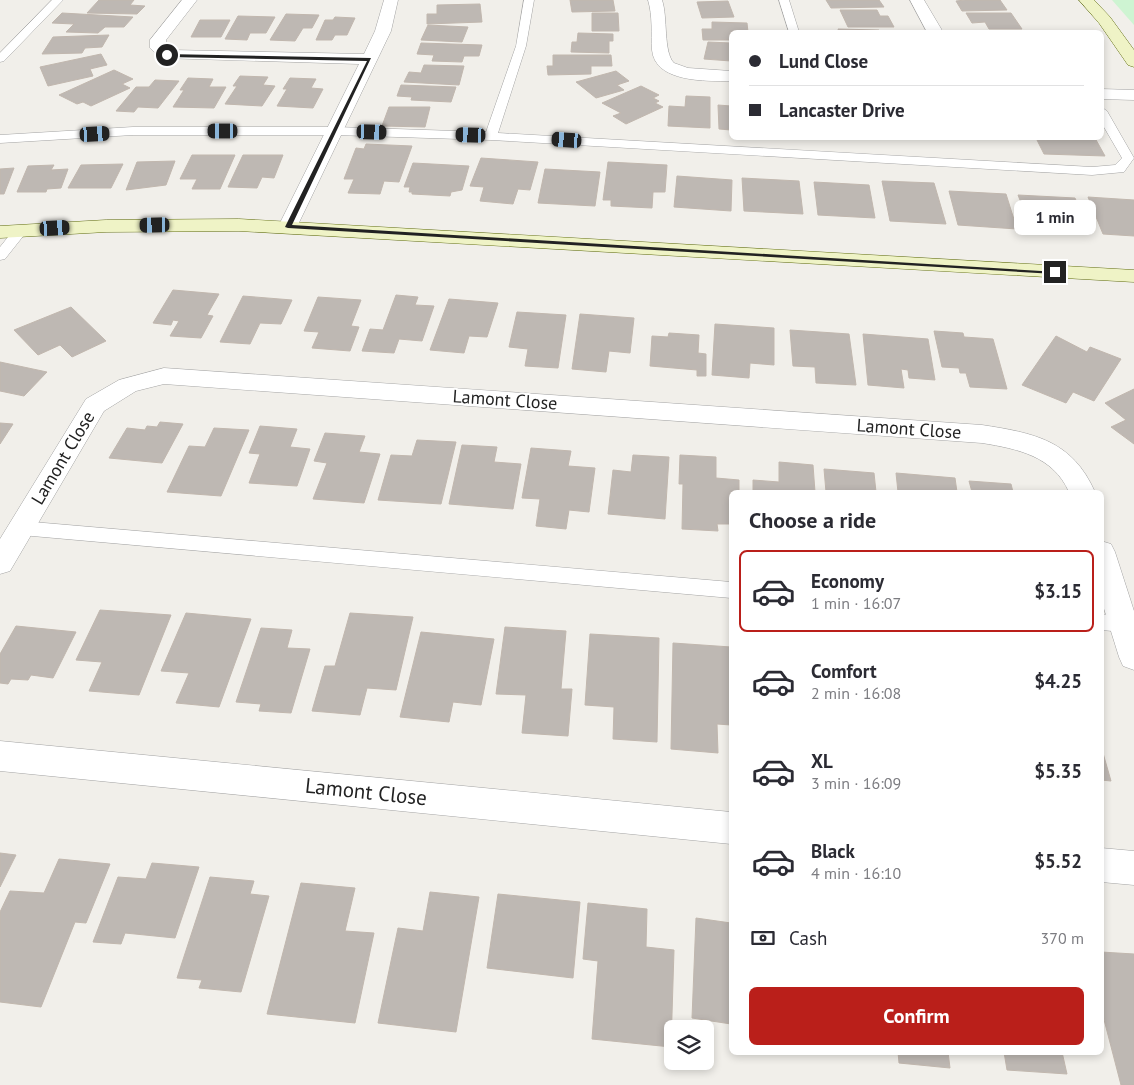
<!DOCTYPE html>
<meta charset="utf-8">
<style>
body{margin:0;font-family:"PT Sans",sans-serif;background:#f2f2f3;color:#2b2b33;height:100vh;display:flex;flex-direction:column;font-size:19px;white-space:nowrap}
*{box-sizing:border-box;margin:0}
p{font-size:16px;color:#7c7c81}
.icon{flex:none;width:28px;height:28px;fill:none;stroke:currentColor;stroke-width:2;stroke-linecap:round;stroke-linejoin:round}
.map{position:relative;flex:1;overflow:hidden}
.details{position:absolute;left:729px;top:490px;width:375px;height:565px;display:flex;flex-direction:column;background:#fff;border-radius:8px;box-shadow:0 2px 8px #0003}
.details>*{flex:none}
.hud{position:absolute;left:729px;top:30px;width:375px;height:110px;border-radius:8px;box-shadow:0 2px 8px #0003;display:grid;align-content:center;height:110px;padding:0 20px;background:#fff}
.fabs{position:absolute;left:664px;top:1020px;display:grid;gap:10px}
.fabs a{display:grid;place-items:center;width:50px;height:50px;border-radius:8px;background:#fff;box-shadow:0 2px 8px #0003;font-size:25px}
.end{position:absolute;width:22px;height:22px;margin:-11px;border:6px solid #222;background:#fff;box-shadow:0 0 0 2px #fff}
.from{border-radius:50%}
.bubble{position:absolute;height:35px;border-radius:8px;background:#fff;box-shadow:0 2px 8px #0003;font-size:16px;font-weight:700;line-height:35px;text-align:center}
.car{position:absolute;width:15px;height:30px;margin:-15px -8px;border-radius:6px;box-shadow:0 0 4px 1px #0007;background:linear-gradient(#222 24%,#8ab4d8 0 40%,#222 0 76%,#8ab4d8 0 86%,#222 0)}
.hud b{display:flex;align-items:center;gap:18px;height:48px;font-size:19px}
.hud b+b{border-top:1px solid #e1e1e2}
.hud i{width:12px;height:12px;background:#2b2b33}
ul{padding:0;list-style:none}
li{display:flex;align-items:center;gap:15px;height:82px;margin:0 10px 8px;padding:0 10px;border:2px solid transparent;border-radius:8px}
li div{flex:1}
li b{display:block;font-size:19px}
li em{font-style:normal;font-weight:700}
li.selected{border-color:#ba1f1a}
li>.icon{width:45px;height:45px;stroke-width:1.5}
h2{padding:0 20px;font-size:22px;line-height:60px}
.pay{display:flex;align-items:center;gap:12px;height:55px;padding:0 20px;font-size:19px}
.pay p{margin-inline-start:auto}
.button{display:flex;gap:10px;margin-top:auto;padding:10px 20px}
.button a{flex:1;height:58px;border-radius:8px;background:#ba1f1a;color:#fff;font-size:20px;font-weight:700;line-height:58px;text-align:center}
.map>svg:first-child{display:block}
.park{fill:#cef4d2}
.building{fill:#beb8b3;stroke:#c1b7ae}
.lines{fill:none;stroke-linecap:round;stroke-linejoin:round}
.lane-casing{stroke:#a3a3a3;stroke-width:1}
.street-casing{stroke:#a3a3a3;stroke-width:1}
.secondary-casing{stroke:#626e14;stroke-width:1}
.lane{fill:#fff;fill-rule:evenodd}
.street{fill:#fff;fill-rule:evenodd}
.secondary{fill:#eff3c6;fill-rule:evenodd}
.route{fill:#222}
.labels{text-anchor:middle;stroke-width:4;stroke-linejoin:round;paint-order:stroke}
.street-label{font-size:18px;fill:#222;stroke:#fff}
.near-street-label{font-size:21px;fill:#222;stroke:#fff}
</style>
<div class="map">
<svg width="1134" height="1085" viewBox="0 0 1134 1085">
<rect width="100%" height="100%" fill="#f1efea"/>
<path class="park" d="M1112,0H1134V25Z"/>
<path class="building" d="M99,0H134L130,5L145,6L137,14L87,13Z
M570,0H613L615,11L572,12Z
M826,0H879L884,7L831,8Z
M965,0H1000L1007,10L962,11L956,1Z
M728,1L734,17L702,18L697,2Z
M480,4L482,22L427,24V14H437V5Z
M840,10H877L880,16H888L894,27H848Z
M62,13L133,17L124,27H105L98,33L66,32L74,24L52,23Z
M592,13H618L619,31H592Z
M966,13H1011L1022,29H989L985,22L972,23Z
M286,14L319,15L312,28H303L295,41L270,40Z
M238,16L275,17L266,33H250L247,40L225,39Z
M335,17L355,18L347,35H335L332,40H316L325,20H333Z
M200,20H230L221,37H191Z
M712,22L747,23L748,32H731V40H703L702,29H712Z
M428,25L468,27L462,42L421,40Z
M838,29L879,30L880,32H839Z
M578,33L613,34V41H609V53L571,52L572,42H577Z
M109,35L102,47L85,48L82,53L42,54L53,37Z
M708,42L731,43V61L704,59Z
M421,43L482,45L479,56H464L462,62L432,61L434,55L417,54Z
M101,54L107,65L90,69L93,76L48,86L40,67Z
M553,55H611L612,66H591V74L548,75L547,66H553Z
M424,65L464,66L459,85L404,82L409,72L421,73Z
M114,70L133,79L122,84L130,88L91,106L83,102L77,104L59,95Z
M616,71L629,81L617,85L624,90L596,98L576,82Z
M240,76L268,77L263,85L275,86L262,106L225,104L237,86H233Z
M188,78L213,79L209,87H226L214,108L173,107L184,90H180Z
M290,78L316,79L311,88L323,89L313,108L277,106L287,89H283Z
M155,80L179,81L158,108L138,107L134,112L116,111L136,87H149Z
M401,85L456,87L451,102L411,100L412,97L397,96Z
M641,86L659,95L653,98L659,101L655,103L663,107L626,124L613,116L621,113L602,103Z
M686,96L710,97V128L668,126L669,106L685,107Z
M718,105L731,106V130L719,129Z
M389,107H430L425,127L382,126Z
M1036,138H1095L1105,156L1044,154Z
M366,144L412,146L399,182L384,181L380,194L348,193L354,179H344L356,148L364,149Z
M192,155H235L220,189H192L197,179H180Z
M243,155H283L274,178L262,177L257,188L228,187Z
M481,158L538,162L530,190L518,189L513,204L480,201L484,187L470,186Z
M175,161L166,185L126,190L137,162Z
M608,162L667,165L665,192H653L652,208L611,206V200H603Z
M413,163L469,166L462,190L451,192L450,196L412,194V192H409L410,187H404Z
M123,164L111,188H68L81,165Z
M54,165L51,170L68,169L61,188L47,189L46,192H17L28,166Z
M14,168L4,194H0V169Z
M545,169L600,172L595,206L538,203Z
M677,176L732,180L731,211L674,207Z
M742,178L799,181L803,214L744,211Z
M882,181L934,183L946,224L890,221Z
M814,182L869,185L875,218L818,215Z
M949,191L1006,194L1017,229L958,225Z
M1018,195L1075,198L1091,234L1032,231Z
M1088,197L1134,200V236L1103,234Z
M173,290L219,294L207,315L213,316L201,338L170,336L179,321L173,320L171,325L153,323Z
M396,295L418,297L415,305L434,306L422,341L399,339L394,353L362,351L370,329L383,330Z
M243,296L292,300L281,324L260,323L250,344L220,342Z
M318,297L361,300L351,326L359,327L350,351L312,348L319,332L304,331Z
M449,299L498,303L487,337L469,336L464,353L430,350Z
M71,307L106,341L72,357L60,345L38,355L14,330Z
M517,312L566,315L558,368L525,366L528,349L509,347Z
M580,314L634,318L630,353L609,351L606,372L572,369Z
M715,324L774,328V365L750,363L749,378L712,375Z
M790,330L849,334L856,385L816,383L815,367L793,366Z
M934,331L963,333L964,337L993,339L1007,389L970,387L966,373H960L959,368L942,367Z
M669,333L699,335L698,353L706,354V376H697V370L650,366L652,336L668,337Z
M863,334L928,339L935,380L909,378L908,370L901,369L904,388L868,385Z
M1056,336L1087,352L1090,347L1121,359L1094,401L1073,392L1066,403L1022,385Z
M0,362L47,372L24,396L0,391Z
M1134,389V444L1111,427L1126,420L1105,403Z
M160,422L183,424L162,463L109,458L127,428L145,430L147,426L157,427Z
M0,423L13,424L0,444Z
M260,426L297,429L290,447L310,449L297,486L249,483L260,454L249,453Z
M214,428L249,430L221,496L167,492L189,446L205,447Z
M325,433L365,436L359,452L380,454L364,503L313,499L327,463L314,461Z
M417,440L456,442L441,504L378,500L391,455L412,456Z
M462,445L497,447L494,462L521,464L513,509L449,504Z
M531,448L571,451L568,466L595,468L589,512L569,510L566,529L536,526L540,499L522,498Z
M633,455L669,457L665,519L608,514L613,470L631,472Z
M680,455L716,457V478L739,480V492H731V524H717L718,531L682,529L683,484H679Z
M779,462L813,465L815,492H753V480L779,482Z
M824,469L874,473L876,492H826Z
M896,473L955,478L957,492H898Z
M969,481L1011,484L1013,492H972Z
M100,610L171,615L139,695L89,691L102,662L76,660Z
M186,613L251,619L219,707L176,703L189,673L161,671Z
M350,613L413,617L396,690L367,688L360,715L312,711L325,666H335Z
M16,626L76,632L53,678L31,675L28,680L11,679L8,684L0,683V654Z
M505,627L566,631L561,689H572L568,736L522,733L526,695L496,694Z
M261,628L292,630L287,648L310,649L291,713L259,711L261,704L236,702Z
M421,632L494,639L481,705L453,702L449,722L400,717Z
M590,634L659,638L657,742L613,739L614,707L585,705Z
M673,643L731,647V725L717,724L718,753L671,749Z
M1101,746L1111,781L1101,780Z
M0,853L16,855L0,887Z
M59,859L110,864L86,923L75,922L41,1007L0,1002V912L10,891L44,893Z
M152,863L199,867L175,938L125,933L121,944L93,942L118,877L146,879Z
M210,877L254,881L250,894L269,896L241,992L199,988L202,980L177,978Z
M301,883L355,888L345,931L374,933L355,1023L267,1014Z
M430,892L479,897L456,1032L378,1023L398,928L423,931Z
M498,894L580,902L573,978L487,968Z
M588,903L647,909L646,947L674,950L671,1047L592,1039L598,961L583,959Z
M696,918L731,923V1024L692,1018Z
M1101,952L1134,954V1085H1121L1101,1008Z
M898,1052H948L950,1068L899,1063Z
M1004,1052H1062L1067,1074L1007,1070Z"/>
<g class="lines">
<defs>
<path id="lane" d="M52,0H63L4,61L0,62V53Z
M524,0H534L526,46L498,133L1092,167L1115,165L1122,158L1101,122V107L1107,111L1134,158L1124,172L1092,175L491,140L335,135H133L0,143V135L133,127H335L486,132L516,46Z
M779,0H789L799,32H789Z
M21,226L28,230L5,259L0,260V247L16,227Z
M21,521L731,582V598L21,535L14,533L12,528L14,523Z
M1101,614L1131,618L1134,624L1131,630L1124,632L1101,630Z"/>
<path id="street" d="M182,0H197L166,40V46L171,50L364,54L375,31L384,0H398L391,31L295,231L288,233L281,231L278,227L359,64L161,58L150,48V40Z
M648,0H662C668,17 663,52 674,63L688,68L731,71V81C707,81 655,83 652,50C651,33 653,17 648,0Z
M910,0H924L943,32H927Z
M1101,89L1134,90V100L1101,99Z
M164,368L982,425C1034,433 1072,440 1095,492H1069C1053,456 1018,449 982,443L164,384L136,391L104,411L10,571L0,574V539L86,399L119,380Z
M1101,541L1111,544L1115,552L1134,611V670L1123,666L1119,657L1101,599Z
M0,741L731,812V844L0,771Z
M1101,848L1134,851V885L1101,882Z"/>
<path id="secondary" d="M1079,0H1094L1110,17L1134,50V67L1128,65L1099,23Z
M239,219L1134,270V282L239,231L106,232L0,238V226L106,220Z"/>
</defs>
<use href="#lane" class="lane-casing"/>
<use href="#street" class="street-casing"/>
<use href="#secondary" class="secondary-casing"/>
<use href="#lane" class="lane"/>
<use href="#street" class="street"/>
<use href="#secondary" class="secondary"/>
</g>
<path class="route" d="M165,54L371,58L292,225L1058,272L1055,274L288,228L285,227L367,61L167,57Z"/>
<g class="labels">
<g class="street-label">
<text transform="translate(505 400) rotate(4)" y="6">Lamont Close</text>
<text transform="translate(909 429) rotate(4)" y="6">Lamont Close</text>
<text transform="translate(63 458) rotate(-59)" y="6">Lamont Close</text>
</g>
<g class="near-street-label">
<text transform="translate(366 792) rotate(6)" y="7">Lamont Close</text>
</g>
</g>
</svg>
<div class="fabs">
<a><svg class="icon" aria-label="layers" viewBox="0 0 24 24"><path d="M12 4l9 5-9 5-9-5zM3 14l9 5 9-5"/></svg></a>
</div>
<i class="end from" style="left:167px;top:55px"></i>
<i class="end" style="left:1055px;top:272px"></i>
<div class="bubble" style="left:1014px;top:200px;width:82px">1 min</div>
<i class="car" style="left:223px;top:131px;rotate:270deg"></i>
<i class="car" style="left:372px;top:132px;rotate:92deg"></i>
<i class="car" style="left:95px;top:134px;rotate:87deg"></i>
<i class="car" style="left:471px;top:135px;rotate:272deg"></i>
<i class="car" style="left:567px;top:140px;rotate:274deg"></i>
<i class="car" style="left:155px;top:225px;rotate:269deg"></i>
<i class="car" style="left:55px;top:228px;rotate:87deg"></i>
<div class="hud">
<b><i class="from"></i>Lund Close</b>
<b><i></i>Lancaster Drive</b>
</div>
<section class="details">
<h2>Choose a ride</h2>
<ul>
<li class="selected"><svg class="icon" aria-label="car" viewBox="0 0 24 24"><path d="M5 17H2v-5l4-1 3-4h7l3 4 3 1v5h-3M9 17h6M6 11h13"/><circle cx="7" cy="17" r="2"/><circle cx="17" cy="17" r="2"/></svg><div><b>Economy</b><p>1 min · 16:07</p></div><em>$3.15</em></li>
<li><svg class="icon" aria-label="car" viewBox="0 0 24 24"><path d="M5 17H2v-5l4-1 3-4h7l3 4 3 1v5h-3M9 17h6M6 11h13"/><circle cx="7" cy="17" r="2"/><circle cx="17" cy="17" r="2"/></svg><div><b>Comfort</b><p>2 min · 16:08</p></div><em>$4.25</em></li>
<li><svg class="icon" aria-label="car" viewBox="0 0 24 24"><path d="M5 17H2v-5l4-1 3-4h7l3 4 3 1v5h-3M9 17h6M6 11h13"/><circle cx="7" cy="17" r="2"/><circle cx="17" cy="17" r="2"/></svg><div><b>XL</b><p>3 min · 16:09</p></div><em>$5.35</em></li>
<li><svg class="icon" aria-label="car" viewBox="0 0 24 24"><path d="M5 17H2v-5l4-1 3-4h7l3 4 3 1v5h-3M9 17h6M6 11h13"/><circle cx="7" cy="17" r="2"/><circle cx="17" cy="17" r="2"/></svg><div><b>Black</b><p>4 min · 16:10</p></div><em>$5.52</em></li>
</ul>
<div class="pay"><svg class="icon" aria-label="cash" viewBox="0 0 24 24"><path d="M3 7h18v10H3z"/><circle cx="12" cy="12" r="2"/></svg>Cash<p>370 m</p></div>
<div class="button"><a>Confirm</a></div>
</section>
</div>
